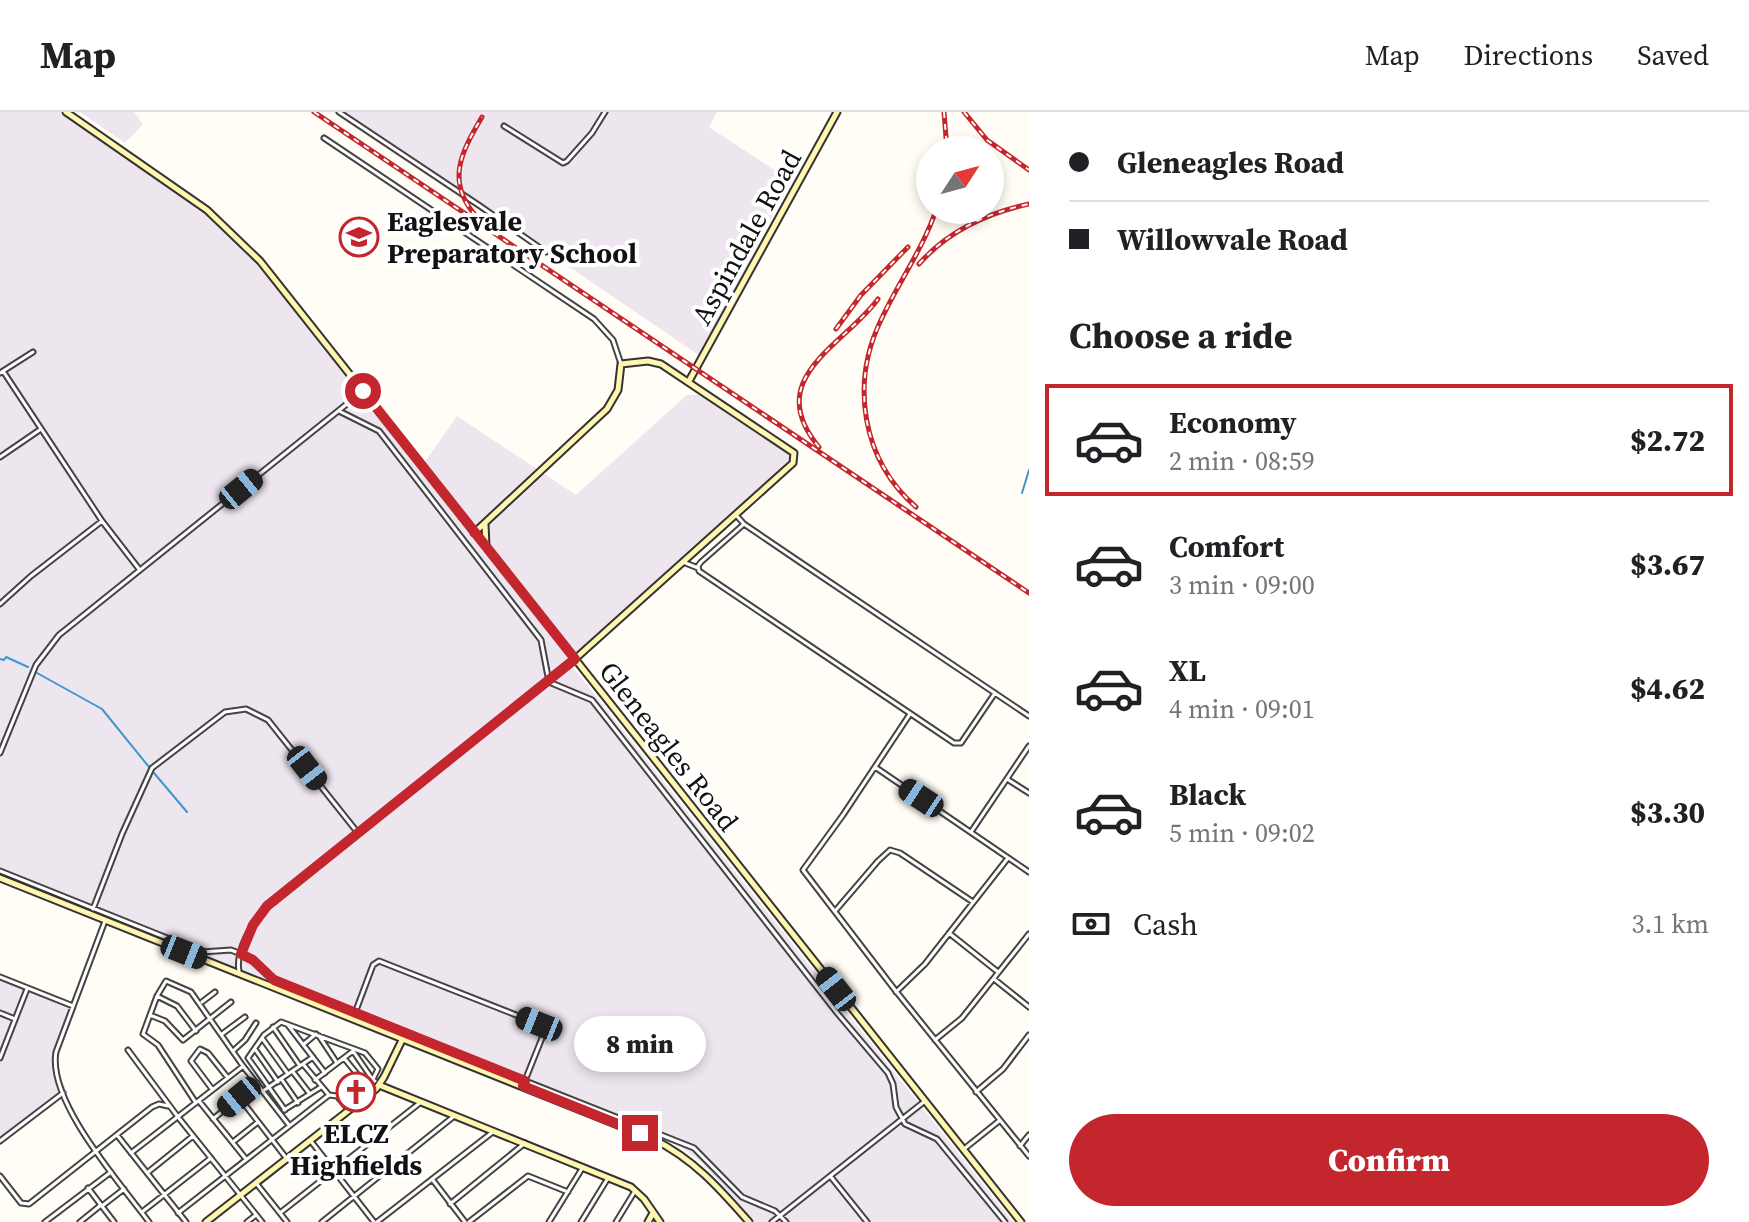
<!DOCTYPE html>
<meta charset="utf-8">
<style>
body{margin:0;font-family:"Source Serif 4",serif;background:#f6f6f6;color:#202124;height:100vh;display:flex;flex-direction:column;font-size:30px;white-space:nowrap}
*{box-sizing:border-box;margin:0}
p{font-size:26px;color:#757577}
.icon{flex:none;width:44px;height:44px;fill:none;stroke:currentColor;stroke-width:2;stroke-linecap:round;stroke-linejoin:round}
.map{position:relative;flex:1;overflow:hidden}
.side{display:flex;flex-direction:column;background:#fff;width:720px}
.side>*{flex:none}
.hud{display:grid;align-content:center;height:176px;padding:0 40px;background:#fff}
.needle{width:52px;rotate:54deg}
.fabs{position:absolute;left:916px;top:24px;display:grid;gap:16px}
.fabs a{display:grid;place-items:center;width:88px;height:88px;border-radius:50%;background:#fff;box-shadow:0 4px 12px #0003;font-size:40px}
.end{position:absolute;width:36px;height:36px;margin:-18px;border:10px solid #c4262e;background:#fff;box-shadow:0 0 0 4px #fff}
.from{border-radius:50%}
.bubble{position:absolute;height:56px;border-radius:28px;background:#fff;box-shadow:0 4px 12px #0003;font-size:26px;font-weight:800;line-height:56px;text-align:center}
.car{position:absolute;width:24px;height:48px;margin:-24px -12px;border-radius:10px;box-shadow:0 0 6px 2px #0007;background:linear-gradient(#222 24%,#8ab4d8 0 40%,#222 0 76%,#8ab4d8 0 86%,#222 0)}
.hud b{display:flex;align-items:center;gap:28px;height:76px;font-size:30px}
.hud b+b{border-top:2px solid #e0e0e0}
.hud i{width:20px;height:20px;background:#202124}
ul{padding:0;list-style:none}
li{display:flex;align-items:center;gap:24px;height:112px;margin:0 16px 12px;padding:0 24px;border:4px solid transparent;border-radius:0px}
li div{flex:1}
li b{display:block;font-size:30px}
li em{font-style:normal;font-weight:800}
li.selected{border-color:#c4262e}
li>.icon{width:72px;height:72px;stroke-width:1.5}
h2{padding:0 40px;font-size:36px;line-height:96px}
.pay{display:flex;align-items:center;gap:20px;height:88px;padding:0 40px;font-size:30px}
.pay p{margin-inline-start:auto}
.action{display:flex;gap:16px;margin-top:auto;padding:16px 40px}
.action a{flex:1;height:92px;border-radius:48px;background:#c4262e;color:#fff;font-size:32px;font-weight:800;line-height:92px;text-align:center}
header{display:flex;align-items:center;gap:48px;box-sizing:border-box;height:112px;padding:0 40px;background:#fff;border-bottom:2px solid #e0e0e0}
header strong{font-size:38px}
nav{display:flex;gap:44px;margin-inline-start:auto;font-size:28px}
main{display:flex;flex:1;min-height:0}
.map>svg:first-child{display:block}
.industrial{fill:#eee6ef}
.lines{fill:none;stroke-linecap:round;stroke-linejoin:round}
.stream{stroke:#3f96cf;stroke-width:2}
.street-casing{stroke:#444;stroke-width:7}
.secondary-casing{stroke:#333;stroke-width:9}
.street{stroke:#fff;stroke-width:3}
.secondary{stroke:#fff6b0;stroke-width:5}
.rail-casing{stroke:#c4262e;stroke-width:5}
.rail{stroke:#fff;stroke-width:2;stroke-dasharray:6;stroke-linecap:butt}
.route{stroke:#c4262e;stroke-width:10}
.labels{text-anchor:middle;stroke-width:8;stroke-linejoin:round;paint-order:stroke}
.poi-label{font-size:28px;font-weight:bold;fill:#111;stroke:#fff;text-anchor:start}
.street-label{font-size:28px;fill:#111;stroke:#fff}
</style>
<header>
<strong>Map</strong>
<nav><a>Map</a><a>Directions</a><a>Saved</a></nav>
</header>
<main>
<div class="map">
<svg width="1029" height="1110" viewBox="0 0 1029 1110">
<rect width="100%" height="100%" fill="#fffdf5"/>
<path class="industrial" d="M0,0H60L199,95L249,140L420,357L457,304L576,383L687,283H702L794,346L568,549L1013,1110H755L703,1052L677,1032L0,763Z
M80,0H134L143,12L125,31Z
M342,0H717L709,15L791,69L700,244Z
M0,866L77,896L57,944V960L68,980L0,1033Z"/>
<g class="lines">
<path class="stream" d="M1022,381L1029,358
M0,547L4,548L6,545L28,555
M37,561L102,597L149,655
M154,661L187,700"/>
<defs>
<path id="street" d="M339,0L480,94L546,140
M504,14L563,51L567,49L592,21L605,0
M324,26L594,207L613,228L621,252
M3,259L102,409L139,457
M0,261L33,240
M339,299L379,319L541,528L549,570L592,588L838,902L888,961L893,972L896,995L905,1012L937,1027L1005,1110
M0,345L41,317
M736,403L744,412L797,448L1029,604
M744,412L701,450L698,454L699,459L954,631H961L995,581
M683,450L698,456
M0,492L31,464L102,409
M910,602L843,703L803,758L895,878L1029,1044
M0,641L36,553L59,523L363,279
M875,655L1029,760
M1007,667L1029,681
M971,720L1029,634
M0,759L202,840L231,838L241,842L257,852L274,868L312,884L694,1036L742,1085L775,1099L786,1110
M93,797L122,722L152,656L225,600L246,597L268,608L358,721
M836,798L878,749L890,738L900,741L973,790
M105,809L56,940C47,989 120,1071 149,1110
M949,821L998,860
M239,859C235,839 253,809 267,794L575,547
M0,865L73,894
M994,867L1029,895
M896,880L925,852L1008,746
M157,884L177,894L196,919
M202,890L215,880
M0,901L15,907
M355,901L373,853L379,849L539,912L543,915L544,921L524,971
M150,903L165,909L183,928L231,890
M288,913L325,961
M273,915L300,954
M222,922L245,905
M319,924L337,951
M262,926L288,962
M935,928L962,906L1029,822
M304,932L316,922
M255,937L278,970
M128,938L178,1005L262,1110
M233,939L245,928L256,911
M353,939L373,968
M0,946L27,877
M344,946L366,973L375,969
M303,952L329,983
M293,960L310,982
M282,968L298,991
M315,968L353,939
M212,977L191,949L200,937L208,941L228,966
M263,979L313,945
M976,980L1003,957L1029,923
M239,985L287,1047
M199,989L246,1047
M196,991L158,933L143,922L157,884L166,869L191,880L243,954L289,1013
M284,998L321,975
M285,998L248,946L264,923L281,910L365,941L378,957L373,967
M213,1007L257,971
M117,1023L186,1110
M310,1028L374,1110
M0,1029L63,981
M233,1030L258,1010
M1020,1034L1029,1023
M964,1037L999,1009
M131,1041L242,955
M147,1061L193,1024
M0,1064L21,1091L29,1092L152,995L159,992L168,994
M831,1065L867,1110
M432,1067L465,1110
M256,1071L287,1110
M88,1076L114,1110
M450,1092L525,1031
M102,1094L124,1077
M142,1100L211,1046
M178,1101L329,983L337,984L348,997
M280,1101L421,990
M45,1110L111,1060
M80,1110L101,1093
M247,1110L256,1103
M322,1110L453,1005
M377,1110L494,1019
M469,1110L528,1064L568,1080
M549,1110L583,1055
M581,1110L608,1066
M616,1110L635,1079
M772,1110L925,989"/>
<path id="secondary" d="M66,0L207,98L260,149L1021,1110
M689,269L837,0
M485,412L486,434
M474,421L607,297L618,278L621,252L648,249L661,252L794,341L793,351L575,547
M0,766L653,1027C694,1047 720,1077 749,1110
M379,973L631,1075L644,1087L660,1110
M206,1110L376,977L384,965L403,926
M648,1110L653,1101"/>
</defs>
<use href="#street" class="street-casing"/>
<use href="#secondary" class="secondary-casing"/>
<use href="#street" class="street"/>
<use href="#secondary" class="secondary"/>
<defs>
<path id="rail" d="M314,0L1029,481
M944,0L947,38
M964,0L987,28L1029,58
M476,104C445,69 462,39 482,5
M919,152C948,119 987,101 1029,92
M836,217L861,183L908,135
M819,335C761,266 845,233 878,187
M916,395C862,348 850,272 881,208C898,171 923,137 936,98"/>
</defs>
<use href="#rail" class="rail-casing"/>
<use href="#rail" class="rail"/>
</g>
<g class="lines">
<path class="route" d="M363,279L575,547L267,794L253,813L241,842L253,848L274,868L525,969L523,974L640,1021"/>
</g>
<defs>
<symbol id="school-ring" viewBox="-11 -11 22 22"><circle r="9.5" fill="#fff" stroke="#c4262e" stroke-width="1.5"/><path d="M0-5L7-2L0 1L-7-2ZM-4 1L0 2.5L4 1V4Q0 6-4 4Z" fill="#c4262e"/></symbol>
<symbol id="church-ring" viewBox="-11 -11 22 22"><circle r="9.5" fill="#fff" stroke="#c4262e" stroke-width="1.5"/><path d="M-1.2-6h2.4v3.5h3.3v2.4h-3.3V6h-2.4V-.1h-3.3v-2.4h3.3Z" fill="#c4262e"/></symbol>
</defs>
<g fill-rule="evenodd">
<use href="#school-ring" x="337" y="103" width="44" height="44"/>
<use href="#church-ring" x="334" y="958" width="44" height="44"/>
</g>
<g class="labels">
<g class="poi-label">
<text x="387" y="119">Eaglesvale<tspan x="387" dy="32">Preparatory School</tspan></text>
<text x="356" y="1031" text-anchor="middle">ELCZ<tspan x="356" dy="32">Highfields</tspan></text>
</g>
<g class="street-label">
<text transform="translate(746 125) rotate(-61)" y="10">Aspindale Road</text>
<text transform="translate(669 634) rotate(52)" y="10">Gleneagles Road</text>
</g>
</g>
</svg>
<div class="fabs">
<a><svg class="needle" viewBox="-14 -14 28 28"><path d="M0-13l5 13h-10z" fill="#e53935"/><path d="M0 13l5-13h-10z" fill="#757577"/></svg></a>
</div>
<i class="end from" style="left:363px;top:279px"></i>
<i class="end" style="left:640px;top:1021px"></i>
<div class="bubble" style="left:574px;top:904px;width:132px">8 min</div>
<i class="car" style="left:241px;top:377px;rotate:51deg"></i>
<i class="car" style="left:307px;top:656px;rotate:142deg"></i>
<i class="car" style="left:921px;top:686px;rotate:303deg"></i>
<i class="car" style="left:184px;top:840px;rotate:112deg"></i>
<i class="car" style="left:836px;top:877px;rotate:322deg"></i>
<i class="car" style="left:539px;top:912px;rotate:292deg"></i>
<i class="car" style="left:239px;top:985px;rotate:231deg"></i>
</div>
<section class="side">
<div class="hud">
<b><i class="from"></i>Gleneagles Road</b>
<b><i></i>Willowvale Road</b>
</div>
<h2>Choose a ride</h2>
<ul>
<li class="selected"><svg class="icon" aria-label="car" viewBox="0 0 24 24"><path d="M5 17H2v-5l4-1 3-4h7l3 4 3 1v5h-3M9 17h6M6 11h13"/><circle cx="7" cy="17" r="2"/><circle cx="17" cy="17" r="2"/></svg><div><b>Economy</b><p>2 min · 08:59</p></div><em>$2.72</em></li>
<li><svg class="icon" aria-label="car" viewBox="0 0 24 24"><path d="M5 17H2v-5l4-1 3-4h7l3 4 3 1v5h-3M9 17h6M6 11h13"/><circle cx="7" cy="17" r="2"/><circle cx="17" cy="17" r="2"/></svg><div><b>Comfort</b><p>3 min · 09:00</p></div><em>$3.67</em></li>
<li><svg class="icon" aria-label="car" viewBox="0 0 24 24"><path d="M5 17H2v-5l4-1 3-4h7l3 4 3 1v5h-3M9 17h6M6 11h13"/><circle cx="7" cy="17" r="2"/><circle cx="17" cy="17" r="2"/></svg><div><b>XL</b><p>4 min · 09:01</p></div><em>$4.62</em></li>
<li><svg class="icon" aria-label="car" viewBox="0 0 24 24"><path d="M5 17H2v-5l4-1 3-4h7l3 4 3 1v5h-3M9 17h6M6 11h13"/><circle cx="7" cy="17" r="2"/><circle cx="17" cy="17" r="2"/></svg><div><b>Black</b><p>5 min · 09:02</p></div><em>$3.30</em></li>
</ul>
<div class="pay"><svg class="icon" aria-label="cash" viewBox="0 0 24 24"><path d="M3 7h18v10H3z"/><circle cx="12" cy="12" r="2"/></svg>Cash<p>3.1 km</p></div>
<div class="action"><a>Confirm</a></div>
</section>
</main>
